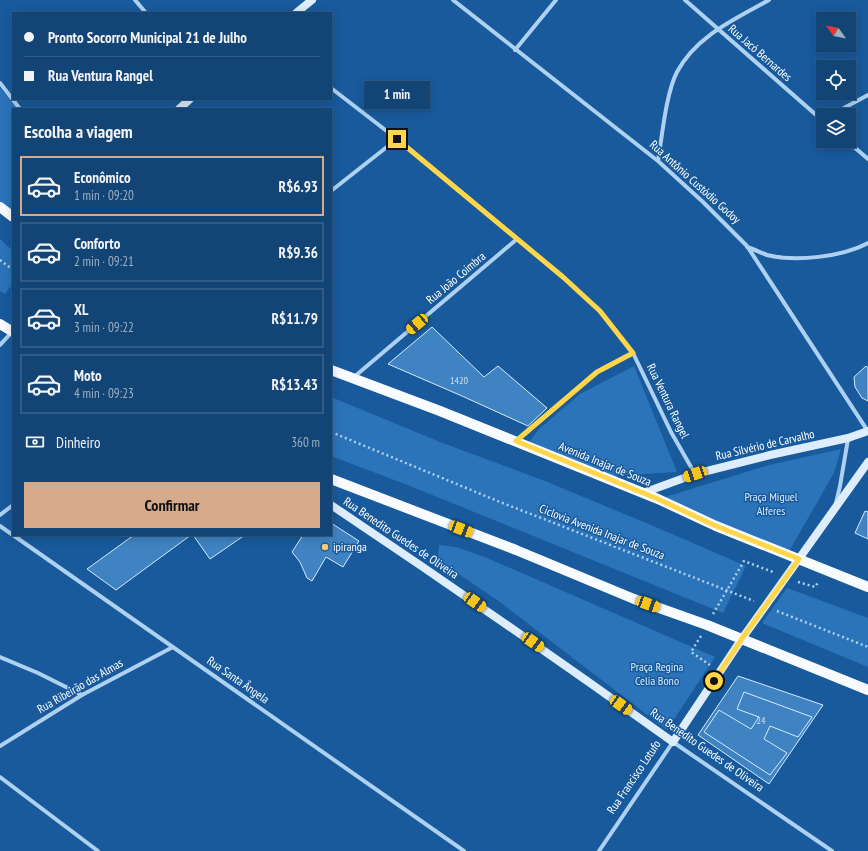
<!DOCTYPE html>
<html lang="pt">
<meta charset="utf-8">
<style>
body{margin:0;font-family:"PT Sans Narrow",sans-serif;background:#1b4b7a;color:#f1f3f6;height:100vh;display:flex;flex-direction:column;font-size:15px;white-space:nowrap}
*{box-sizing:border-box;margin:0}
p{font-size:13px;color:#9cb0c5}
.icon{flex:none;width:22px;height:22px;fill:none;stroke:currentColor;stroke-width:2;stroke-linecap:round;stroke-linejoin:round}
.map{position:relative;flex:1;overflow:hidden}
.side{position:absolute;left:12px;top:108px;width:320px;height:428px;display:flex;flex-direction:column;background:#124475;border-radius:0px;box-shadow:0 2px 10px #0003,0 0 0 1px #315c87}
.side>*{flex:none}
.top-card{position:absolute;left:12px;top:12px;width:320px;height:88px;border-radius:0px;box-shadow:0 2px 10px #0003,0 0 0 1px #315c87;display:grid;align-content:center;height:88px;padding:0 12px;background:#124475}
.needle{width:26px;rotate:303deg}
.fabs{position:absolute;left:816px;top:12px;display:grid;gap:8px}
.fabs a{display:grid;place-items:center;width:40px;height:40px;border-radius:0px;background:#124475;box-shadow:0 2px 10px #0003,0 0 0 1px #315c87;font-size:20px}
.end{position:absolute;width:18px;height:18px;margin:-9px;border:5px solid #ffd54a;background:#111;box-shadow:0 0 0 2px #111}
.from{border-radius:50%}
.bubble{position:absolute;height:28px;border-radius:0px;background:#124475;box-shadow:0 2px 10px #0003,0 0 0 1px #315c87;font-size:13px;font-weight:600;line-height:28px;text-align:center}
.car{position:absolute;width:12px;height:24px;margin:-12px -6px;border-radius:5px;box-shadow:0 0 3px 1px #0007;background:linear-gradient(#f5c518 24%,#345 0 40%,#f5c518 0 76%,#345 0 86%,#f5c518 0)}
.top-card b{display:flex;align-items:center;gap:14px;height:38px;font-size:15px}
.top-card b+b{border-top:1px solid #315c87}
.top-card i{width:10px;height:10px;background:#f1f3f6}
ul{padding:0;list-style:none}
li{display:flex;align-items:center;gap:12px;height:60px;margin:0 8px 6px;padding:0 4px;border:2px solid #315c87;border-radius:0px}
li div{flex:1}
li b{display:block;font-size:15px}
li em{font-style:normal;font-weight:600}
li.current{border-color:#d6ab8b}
li>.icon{width:36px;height:36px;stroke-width:1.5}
h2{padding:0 12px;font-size:18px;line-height:48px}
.pay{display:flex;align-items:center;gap:10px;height:44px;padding:0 12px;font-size:15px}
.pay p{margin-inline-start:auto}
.action{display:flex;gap:8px;margin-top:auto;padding:8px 12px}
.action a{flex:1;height:46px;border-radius:0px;background:#d6ab8b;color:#111;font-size:16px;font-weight:600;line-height:46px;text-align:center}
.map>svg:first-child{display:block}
.green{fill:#2b74b9}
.building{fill:#4083c2;stroke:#d6eafc}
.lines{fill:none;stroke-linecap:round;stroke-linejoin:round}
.path{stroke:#aed1f2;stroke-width:2.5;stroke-dasharray:2 3;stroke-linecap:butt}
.street{stroke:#aed1f2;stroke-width:4}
.secondary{stroke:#ddedfc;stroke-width:8}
.primary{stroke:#f9fcff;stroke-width:10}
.route{stroke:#ffd54a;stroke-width:5}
.poi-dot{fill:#ffcc6f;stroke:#185a9c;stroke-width:1.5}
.labels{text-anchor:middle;stroke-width:3;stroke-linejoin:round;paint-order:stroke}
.number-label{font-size:10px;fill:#cfe0f0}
.street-label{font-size:12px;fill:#fff;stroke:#185a9c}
.park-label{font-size:12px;fill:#d6eafc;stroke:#185a9c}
.poi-label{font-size:12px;fill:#fff;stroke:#185a9c;text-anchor:start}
</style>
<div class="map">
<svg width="868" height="851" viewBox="0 0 868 851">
<rect width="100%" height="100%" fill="#185a9c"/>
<path class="green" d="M0,88L17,109H13V217L0,207Z
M0,239L13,251V283L5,294L0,291Z
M634,366L677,472L612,476L529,442L539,429L580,394Z
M331,397L440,442L545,481L658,528L746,566L723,613L410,486L331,456Z
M841,449L834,473L788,553L662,498L769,465Z
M439,545L456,547L487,558L715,657L667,730L500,602L438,560Z
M787,588L868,618V667L762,623Z"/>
<path class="building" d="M432,327L484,377L498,366L547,408L528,426L462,396L388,364Z
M866,366L868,368V401L862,398L855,387L854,377Z
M865,511L868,512V539L855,533Z
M331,523L359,541L343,567L326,557L312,581L307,578L300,562L292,552L303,535H331Z
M134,535H191L116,590L87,569Z
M193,535H245L210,559Z
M738,676L823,705L769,784L698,735Z
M744,692L812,717L798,737L770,726L764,739L787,753L770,775L704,732L719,710L751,729L759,717L737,709Z"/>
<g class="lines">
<path class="path" d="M0,260L13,270
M331,432L500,502L754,601
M798,582L815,587L819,581
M777,611L868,647
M713,614L744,561L773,572
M701,636L691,652L710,665"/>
<path class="street" d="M135,0L146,13
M453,0L658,161L703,202L747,246L867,430
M685,0L823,121
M515,50L556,0
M0,83L20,109
M331,88L397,139L563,277L600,311L633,353L671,432L695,474
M831,115L868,95
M847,141L868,159
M658,161C662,137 666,93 677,72C696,36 735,19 769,0
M331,191L397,139
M747,247C754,249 761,253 767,255C796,262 842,257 868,243
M0,345L12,332
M354,377L517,239
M516,441L597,372L633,353
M836,503L840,486L848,439
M0,515L13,505
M0,526L464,851
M0,657L38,673L82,695
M0,746L82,695L173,647
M0,777L98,851
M599,851L673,742L832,851"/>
<path class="secondary" d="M296,13L312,0
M179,109L190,99
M643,493L695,474L770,455L848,438L868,431
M331,505C446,582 560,661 673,742L741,640L868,462"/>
<path class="primary" d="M0,207L13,217
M0,324L13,332
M331,370L440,411L658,499L716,526L868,587
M331,479L516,550L634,599L707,625L868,690"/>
</g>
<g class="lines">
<path class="route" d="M397,139L563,277L600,311L633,353L597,372L516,441L658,499L716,526L799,559L741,640L714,681"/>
</g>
<circle class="poi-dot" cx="325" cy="547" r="4"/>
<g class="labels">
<g class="number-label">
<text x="459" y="384">1420</text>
<text x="761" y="724">24</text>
</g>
<g class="street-label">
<text transform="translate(760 53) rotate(41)" y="4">Rua Jacó Bernardes</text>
<text transform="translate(695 182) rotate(42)" y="4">Rua Antônio Custódio Godoy</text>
<text transform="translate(456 278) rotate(-40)" y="4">Rua João Coimbra</text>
<text transform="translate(668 401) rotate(64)" y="4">Rua Ventura Rangel</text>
<text transform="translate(765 445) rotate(-13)" y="4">Rua Silvério de Carvalho</text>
<text transform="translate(605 464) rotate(22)" y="4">Avenida Inajar de Souza</text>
<text transform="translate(602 532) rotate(21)" y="4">Ciclovia Avenida Inajar de Souza</text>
<text transform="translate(401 538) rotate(34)" y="4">Rua Benedito Guedes de Oliveira</text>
<text transform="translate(238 680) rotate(35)" y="4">Rua Santa Ângela</text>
<text transform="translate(80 686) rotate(-30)" y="4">Rua Ribeirão das Almas</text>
<text transform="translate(707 750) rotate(35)" y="4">Rua Benedito Guedes de Oliveira</text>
<text transform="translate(634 777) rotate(-56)" y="4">Rua Francisco Lotufo</text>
</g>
<g class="park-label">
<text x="771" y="501">Praça Miguel<tspan x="771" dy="14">Alferes</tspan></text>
<text x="657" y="671">Praça Regina<tspan x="657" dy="14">Celia Bono</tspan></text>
</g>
<g class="poi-label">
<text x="333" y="551">ipiranga</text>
</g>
</g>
</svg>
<div class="fabs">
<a><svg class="needle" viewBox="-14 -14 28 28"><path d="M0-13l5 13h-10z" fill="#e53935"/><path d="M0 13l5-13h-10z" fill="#9cb0c5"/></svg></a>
<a><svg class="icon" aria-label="locate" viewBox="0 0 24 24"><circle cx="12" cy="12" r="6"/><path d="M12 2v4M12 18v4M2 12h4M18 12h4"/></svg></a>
<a><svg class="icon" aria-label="layers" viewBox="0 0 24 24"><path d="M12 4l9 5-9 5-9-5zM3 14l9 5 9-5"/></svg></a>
</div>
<i class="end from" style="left:714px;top:681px"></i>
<i class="end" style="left:397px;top:139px"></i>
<div class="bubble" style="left:364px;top:81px;width:66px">1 min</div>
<i class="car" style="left:417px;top:324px;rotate:230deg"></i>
<i class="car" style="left:695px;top:474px;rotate:251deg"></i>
<i class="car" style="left:461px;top:529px;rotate:111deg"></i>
<i class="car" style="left:475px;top:602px;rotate:125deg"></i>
<i class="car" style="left:648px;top:604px;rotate:110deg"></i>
<i class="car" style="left:533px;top:642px;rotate:125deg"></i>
<i class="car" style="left:621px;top:705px;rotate:125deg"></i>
<div class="top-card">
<b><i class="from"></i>Pronto Socorro Municipal 21 de Julho</b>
<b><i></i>Rua Ventura Rangel</b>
</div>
<section class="side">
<h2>Escolha a viagem</h2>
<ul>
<li class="current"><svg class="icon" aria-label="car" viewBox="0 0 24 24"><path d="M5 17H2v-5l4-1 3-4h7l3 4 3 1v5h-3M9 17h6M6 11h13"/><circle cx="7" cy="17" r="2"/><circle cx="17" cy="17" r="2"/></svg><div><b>Econômico</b><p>1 min · 09:20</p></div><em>R$6.93</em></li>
<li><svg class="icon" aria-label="car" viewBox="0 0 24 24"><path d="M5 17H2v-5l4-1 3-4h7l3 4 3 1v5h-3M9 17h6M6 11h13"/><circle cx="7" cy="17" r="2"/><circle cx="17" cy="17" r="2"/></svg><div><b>Conforto</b><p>2 min · 09:21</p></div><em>R$9.36</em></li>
<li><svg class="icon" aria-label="car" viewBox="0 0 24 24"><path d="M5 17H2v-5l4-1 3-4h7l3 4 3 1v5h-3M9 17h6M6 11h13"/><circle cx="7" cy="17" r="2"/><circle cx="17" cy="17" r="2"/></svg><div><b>XL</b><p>3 min · 09:22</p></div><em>R$11.79</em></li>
<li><svg class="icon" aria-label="car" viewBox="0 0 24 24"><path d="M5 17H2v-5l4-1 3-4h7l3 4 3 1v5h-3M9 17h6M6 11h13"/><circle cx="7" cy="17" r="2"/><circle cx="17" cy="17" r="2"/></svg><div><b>Moto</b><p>4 min · 09:23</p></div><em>R$13.43</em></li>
</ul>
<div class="pay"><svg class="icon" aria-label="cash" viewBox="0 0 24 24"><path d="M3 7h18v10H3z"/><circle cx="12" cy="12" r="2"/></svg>Dinheiro<p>360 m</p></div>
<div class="action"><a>Confirmar</a></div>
</section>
</div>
